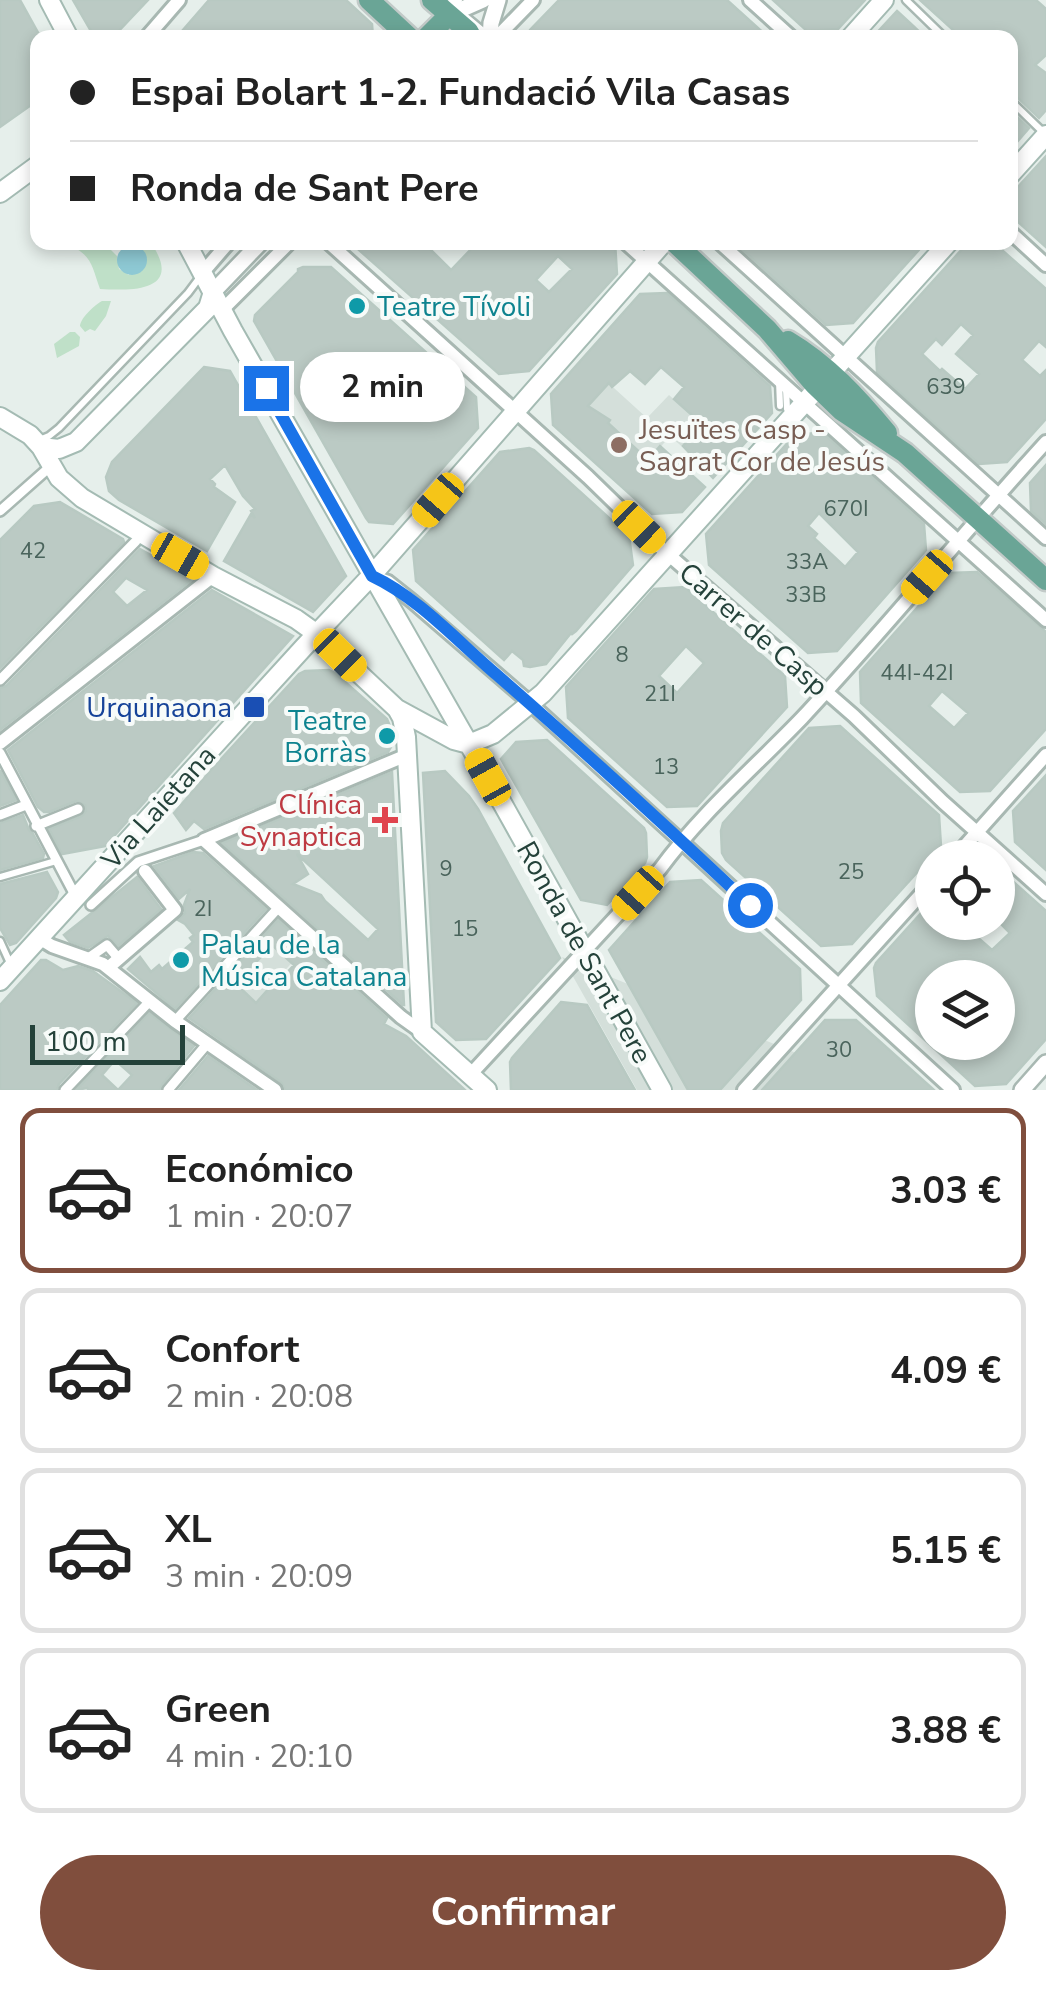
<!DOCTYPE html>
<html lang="es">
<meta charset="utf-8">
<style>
body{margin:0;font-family:"Nunito Sans",sans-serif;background:#f2f2f2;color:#222;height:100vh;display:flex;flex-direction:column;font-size:38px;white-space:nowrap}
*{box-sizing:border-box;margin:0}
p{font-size:32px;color:#767676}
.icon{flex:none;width:55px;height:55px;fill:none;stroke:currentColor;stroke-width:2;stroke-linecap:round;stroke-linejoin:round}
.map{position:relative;height:1090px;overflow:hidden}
.details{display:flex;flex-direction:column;background:#fff;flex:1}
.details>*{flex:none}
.banner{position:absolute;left:30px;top:30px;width:988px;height:220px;border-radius:20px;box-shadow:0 5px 15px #0003;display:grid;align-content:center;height:220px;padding:0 40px;background:#fff}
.controls{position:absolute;left:915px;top:840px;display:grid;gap:20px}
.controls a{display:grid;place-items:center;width:100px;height:100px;border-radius:50%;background:#fff;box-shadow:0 5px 15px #0003;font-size:50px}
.scale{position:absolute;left:30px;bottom:25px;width:155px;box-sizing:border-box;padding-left:10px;border:5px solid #24423a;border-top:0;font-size:28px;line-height:35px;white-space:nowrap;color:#24423a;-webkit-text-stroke:8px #f7fbf9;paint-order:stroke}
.end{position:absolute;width:45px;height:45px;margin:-22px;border:12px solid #1a73e8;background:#fff;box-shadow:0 0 0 5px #fff}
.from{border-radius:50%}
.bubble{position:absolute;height:70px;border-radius:35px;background:#fff;box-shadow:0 5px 15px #0003;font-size:32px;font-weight:700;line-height:70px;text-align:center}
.car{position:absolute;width:30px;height:60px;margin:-30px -15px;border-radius:12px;box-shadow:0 0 8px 2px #0007;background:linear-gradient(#f5c518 24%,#345 0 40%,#f5c518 0 76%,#345 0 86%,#f5c518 0)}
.banner b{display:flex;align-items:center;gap:35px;height:95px;font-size:38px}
.banner b+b{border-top:2px solid #e0e0e0}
.banner i{width:25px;height:25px;background:#222}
ul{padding:18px 0 0;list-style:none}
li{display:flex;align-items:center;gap:30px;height:165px;margin:0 20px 15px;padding:0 20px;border:5px solid #e0e0e0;border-radius:20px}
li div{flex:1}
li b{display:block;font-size:38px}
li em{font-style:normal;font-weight:700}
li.current{border-color:#804e3d}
li>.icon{width:90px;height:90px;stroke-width:1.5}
.cta{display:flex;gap:20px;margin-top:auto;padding:20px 40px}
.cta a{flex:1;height:115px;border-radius:60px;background:#804e3d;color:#fff;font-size:40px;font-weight:700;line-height:115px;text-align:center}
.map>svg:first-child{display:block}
.built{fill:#d4dfda}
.green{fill:#bfe0c8}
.water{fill:#8ec9d4}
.building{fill:#bbcac4;stroke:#b8c9c2;stroke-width:2.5;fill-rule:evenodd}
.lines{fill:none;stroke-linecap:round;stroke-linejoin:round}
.service-casing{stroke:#a8b8b2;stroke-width:11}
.pedestrian-casing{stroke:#a8b8b2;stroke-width:14}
.minor-casing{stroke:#a8b8b2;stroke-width:18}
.tertiary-casing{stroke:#a8b8b2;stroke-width:20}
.secondary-casing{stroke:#a4bbb3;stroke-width:22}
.primary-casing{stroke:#c2cac8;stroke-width:25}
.service{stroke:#fff;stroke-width:6}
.pedestrian{stroke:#fff;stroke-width:9}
.minor{stroke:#fff;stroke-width:12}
.tertiary{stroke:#fff;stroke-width:15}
.secondary{stroke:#fff;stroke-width:18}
.primary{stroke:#6aa596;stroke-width:20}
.route{stroke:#1a73e8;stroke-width:12}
.culture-dot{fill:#0f9aa8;stroke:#f7fbf9;stroke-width:4}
.education-dot{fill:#8d6e63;stroke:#f7fbf9;stroke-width:4}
.transit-dot{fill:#1a4fb4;stroke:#f7fbf9;stroke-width:4}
.health-dot{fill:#e0444e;stroke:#f7fbf9;stroke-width:4}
.labels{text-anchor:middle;stroke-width:8;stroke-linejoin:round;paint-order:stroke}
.number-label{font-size:22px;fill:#4a645c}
.culture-label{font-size:28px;fill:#0d838f;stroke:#f7fbf9;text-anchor:start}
.education-label{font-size:28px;fill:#785e54;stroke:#f7fbf9;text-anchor:start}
.street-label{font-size:28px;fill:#24423a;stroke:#f7fbf9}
.transit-label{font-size:28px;fill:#164399;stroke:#f7fbf9;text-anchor:end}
.health-label{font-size:28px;fill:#be3a42;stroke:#f7fbf9;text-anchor:end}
</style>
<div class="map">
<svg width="1046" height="1090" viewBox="0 0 1046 1090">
<rect width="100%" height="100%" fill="#e6efeb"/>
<path class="built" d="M582,359L647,418L669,395L735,454L715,476L670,436L651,458L695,498L682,512L652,514L553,425L551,394Z
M278,918L308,945L279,977L252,1051L244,1063L220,1046L240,1023L208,993Z
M562,957L886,1090H637Z"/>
<path class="green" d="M63,243H104L117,256L119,269L129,275L138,246L129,245V243H151C184,291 133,291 100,289C91,264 92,253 63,243Z
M102,301H111L106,316L95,331L90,329L85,332L80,326C81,317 95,305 102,301Z
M70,332H75L80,337L79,346L57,358L54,344Z"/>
<path class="water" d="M117 260a15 15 0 1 1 30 0a15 15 0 1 1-30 0Z"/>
<path class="building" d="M0,0H20L41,38H38V100L0,127Z
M73,0H148L115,35L91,31Z
M209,0H346L372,24L373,38H319L315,34L312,38H176Z
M559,0H727L769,38H527L530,30Z
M773,0H865L838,29L807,31Z
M920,0H1036L1046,9V55L1035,65L1046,73V110L1039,118L1015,95L1010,93V38H962Z
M897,11L910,23L926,38H872Z
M1010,110L1029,128L1010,150Z
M1046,156V247L1017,221L1016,189Z
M350,242H423L451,270L478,242H615L617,274L529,371L499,374ZM558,256L572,269L549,292L536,280Z
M734,242H926L853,323L826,325Z
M994,243L1046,289V347L1039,341L1022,360L1040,376L1046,370V419L1007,462L979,464L877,372L876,348L878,342L964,247ZM961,324L973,335L956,354L979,374L965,389L942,369L940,371L922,354L936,339L942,345Z
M303,267H331L476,397L478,428L393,524L369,522L366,518L254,321L255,315L298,272V269Z
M667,293L770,386L772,413L713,478L683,446L702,424L674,399L684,387L661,367L645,384L630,371L612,387L609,383L588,406L610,420L608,423L648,460L660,446L705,487L682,512L652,514L553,425L551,394L640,294Z
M204,367L230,371L346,576L313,612L224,561L251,514L255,518L251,511L255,509L243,496L225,465L210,479L215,484L214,487L235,502L207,551L119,500L109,491L106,477L112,462Z
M823,433L924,524L926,550L837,651L808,653L709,565L706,534L792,438L799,434ZM819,513L858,552L845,567L814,538L817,534L808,526Z
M529,448L534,450L629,536L633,565L576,631L572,634L571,633L546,664L530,667L524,666L523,660L512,651L504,660L416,581L413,550L500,452Z
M1046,465L1045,496L1046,524L1031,511L1030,483Z
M60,502L123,539L124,542L0,668V540L34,506Z
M140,549L193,579L0,730V688L6,686ZM126,578L147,590L127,606L113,592Z
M977,572L1046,632V729L990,791L960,792L861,703L860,672L948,573ZM942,691L968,713L954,728L929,706Z
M685,587L785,676L787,707L697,806L667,807L568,718L566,687L654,589ZM686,646L704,663L677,693L659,676Z
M212,590L293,636L105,846L62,854L49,829L82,816L86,811L85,805L76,801L49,812H44L38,807L8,750Z
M329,670L335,673L387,719L390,726L391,747L388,752L204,829L194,821L186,830L174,813L211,770L299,674L305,671Z
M840,726L939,815L941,846L852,944L821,946L726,860L722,853L721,831L723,823L809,728Z
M547,740L644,828L646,833L647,857L645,863L607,905L581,900L501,759L516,742Z
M0,770L16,800L0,806Z
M445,771L469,796L478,809L560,958L486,1039L456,1040L436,1022L423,773Z
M392,772L404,1005H403L222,843ZM297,854L378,929L368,940L325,901L321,895L293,884L308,874Z
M1046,775V870L1015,842L1013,811Z
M23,815L29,830L33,834L44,854L43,858L0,870V823Z
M193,852L203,853L266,909L175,1009L128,969L140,957L151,972L159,965L162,969L193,942L190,938L194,935L185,924L178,920L185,913L184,905L190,889L179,899L154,866Z
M998,868L1046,911V1039L1006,1084L975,1086L877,996L874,968L876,963L932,901V922H988L976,936L992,950L1010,933L998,921ZM932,978H998V1042H932Z
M47,872L58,892L56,898L16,943L10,945L0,928V884Z
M137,877L161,909L118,946L108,936L88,948L70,942L64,935Z
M701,880L800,969L801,1000L720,1090H688L609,950L670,882Z
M278,920L387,1018L384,1024L406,1036L465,1090H285L281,1082L189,1018ZM272,945L294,965L281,979L279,977L256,1003L236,984Z
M41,960H46L63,970L78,966L93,971L137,1003L59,1084L57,1090H0V1005Z
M561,1002L587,1005L635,1090H511L510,1062L512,1058Z
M149,1013L194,1046L162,1085L160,1090H89L87,1088L76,1090ZM115,1060L132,1075L118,1090L102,1075Z
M825,1020H856L934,1090H762Z
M208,1056L257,1090H179Z"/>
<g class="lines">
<defs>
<path id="service" d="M906,0L945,38
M459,11L488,35
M1010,100L1045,134
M779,381L780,406
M786,388L787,409L792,413
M37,441L49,436L59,428L188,293L200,277
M0,877L56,861
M0,941L10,963"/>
<path id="pedestrian" d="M0,511L52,465
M0,680L136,541
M0,753L76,897
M0,815L26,805
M36,826L78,809
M91,905L138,862L204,840
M87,959L107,945L119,959
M175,1021L279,907
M65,1090L150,1001
M168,1090L207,1044"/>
<path id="minor" d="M750,0L792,38
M454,2L456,0
M490,37L500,34L533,0
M146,38L179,0
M1010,232L1046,265
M328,242L588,477L661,548L854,716L943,802L1046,894
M625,242L1046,620
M719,242L1046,538
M203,272L229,242
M222,310L290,242
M374,577L388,582L412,601L522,696L953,1090
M0,743L213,576
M407,755L204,840L401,1017L422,1032
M954,858L1046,755
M39,938L52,946L103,964L175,1021L275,1090
M108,968L175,910L145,871
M470,1075L660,869C701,813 754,768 802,718C886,628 963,533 1046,442
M744,1090L932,882"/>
<path id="tertiary" d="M449,15L483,0
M490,38L491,23L498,0
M213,292L261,242
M1022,1090L1046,1063"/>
<path id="secondary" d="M49,0L69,38
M850,38L884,0
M1010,175L1046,135
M0,193L38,165
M186,242L233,331L491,783L662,1090
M0,417L30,435L41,447L59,478L82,498L213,576L296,619L317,634L397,709L454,740L469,744L493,734L543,693L949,242
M41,447L59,449L76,442L208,308L213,292
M397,709L402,718L406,737L422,1032L487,1090
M0,981L304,647L372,575L664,242"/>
<path id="primary" d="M369,0L410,38
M432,0L468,31L472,38
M426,38L449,15
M674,242L767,329L814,384L842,411L905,453L1046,580
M788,341C827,364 858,398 887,433"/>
</defs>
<use href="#service" class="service-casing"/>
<use href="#pedestrian" class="pedestrian-casing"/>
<use href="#minor" class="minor-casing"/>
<use href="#tertiary" class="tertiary-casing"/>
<use href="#secondary" class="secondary-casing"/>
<use href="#primary" class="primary-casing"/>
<use href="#service" class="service"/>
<use href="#pedestrian" class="pedestrian"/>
<use href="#minor" class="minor"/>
<use href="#tertiary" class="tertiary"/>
<use href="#secondary" class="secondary"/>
<use href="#primary" class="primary"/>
</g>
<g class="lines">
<path class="route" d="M266,388L372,576C419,598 457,641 497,675C583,750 667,827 750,905"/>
</g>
<g class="culture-dot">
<circle cx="357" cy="306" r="10"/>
<circle cx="387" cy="736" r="10"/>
<circle cx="181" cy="960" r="10"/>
</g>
<circle class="education-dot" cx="619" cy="445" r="10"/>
<rect class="transit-dot" x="242" y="695" width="24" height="24" rx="5"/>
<path class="health-dot" d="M380 805h10v10h10v10h-10v10h-10v-10h-10v-10h10z"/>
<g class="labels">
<g class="number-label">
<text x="946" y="394">639</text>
<text x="846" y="516">670I</text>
<text x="33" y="558">42</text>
<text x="807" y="569">33A</text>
<text x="806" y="602">33B</text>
<text x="622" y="662">8</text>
<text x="917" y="680">44I-42I</text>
<text x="660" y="701">21I</text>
<text x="666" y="774">13</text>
<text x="446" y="876">9</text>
<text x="851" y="879">25</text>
<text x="203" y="916">2I</text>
<text x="465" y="936">15</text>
<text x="839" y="1057">30</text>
</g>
<g class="culture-label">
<text x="377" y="316">Teatre Tívoli</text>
<text x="367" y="730" text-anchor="end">Teatre<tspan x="367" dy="32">Borràs</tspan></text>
<text x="201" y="954">Palau de la<tspan x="201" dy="32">Música Catalana</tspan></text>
</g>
<g class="education-label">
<text x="639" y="439">Jesuïtes Casp -<tspan x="639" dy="32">Sagrat Cor de Jesús</tspan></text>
</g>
<g class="street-label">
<text transform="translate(754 629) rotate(41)" y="10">Carrer de Casp</text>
<text transform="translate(158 807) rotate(-48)" y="10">Via Laietana</text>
<text transform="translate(585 952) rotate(61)" y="10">Ronda de Sant Pere</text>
</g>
<g class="transit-label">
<text x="232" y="717">Urquinaona</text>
</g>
<g class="health-label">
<text x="362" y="814">Clínica<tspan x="362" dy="32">Synaptica</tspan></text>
</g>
</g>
</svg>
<div class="controls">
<a><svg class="icon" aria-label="locate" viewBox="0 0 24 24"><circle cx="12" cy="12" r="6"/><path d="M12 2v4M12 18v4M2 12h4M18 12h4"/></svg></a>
<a><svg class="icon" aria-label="layers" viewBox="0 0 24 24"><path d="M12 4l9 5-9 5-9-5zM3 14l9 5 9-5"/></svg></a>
</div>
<div class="scale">100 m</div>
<i class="end from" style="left:750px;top:905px"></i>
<i class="end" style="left:266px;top:388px"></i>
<div class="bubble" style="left:300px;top:352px;width:165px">2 min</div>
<i class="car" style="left:438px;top:500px;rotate:221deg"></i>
<i class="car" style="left:639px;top:527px;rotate:134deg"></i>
<i class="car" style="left:180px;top:556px;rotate:120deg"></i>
<i class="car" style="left:927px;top:577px;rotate:221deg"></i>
<i class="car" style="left:340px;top:655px;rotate:135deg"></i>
<i class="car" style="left:488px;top:777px;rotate:331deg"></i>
<i class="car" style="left:638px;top:893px;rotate:222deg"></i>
<div class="banner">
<b><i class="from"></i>Espai Bolart 1-2. Fundació Vila Casas</b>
<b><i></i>Ronda de Sant Pere</b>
</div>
</div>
<section class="details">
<ul>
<li class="current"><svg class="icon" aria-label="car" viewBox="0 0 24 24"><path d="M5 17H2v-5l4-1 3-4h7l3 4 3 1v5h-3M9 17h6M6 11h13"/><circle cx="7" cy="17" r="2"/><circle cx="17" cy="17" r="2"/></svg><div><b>Económico</b><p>1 min · 20:07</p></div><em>3.03 €</em></li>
<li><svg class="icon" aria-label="car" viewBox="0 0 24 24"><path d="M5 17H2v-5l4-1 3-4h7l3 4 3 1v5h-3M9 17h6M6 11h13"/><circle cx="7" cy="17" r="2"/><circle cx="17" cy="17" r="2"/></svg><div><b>Confort</b><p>2 min · 20:08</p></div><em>4.09 €</em></li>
<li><svg class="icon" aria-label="car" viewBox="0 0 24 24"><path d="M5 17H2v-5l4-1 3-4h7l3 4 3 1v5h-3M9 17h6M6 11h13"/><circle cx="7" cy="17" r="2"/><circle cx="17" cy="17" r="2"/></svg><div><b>XL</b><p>3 min · 20:09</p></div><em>5.15 €</em></li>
<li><svg class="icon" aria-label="car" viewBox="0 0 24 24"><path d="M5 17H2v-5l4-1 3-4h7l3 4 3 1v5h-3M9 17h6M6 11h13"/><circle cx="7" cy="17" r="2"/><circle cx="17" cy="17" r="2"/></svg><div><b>Green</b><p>4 min · 20:10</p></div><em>3.88 €</em></li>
</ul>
<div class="cta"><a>Confirmar</a></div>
</section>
